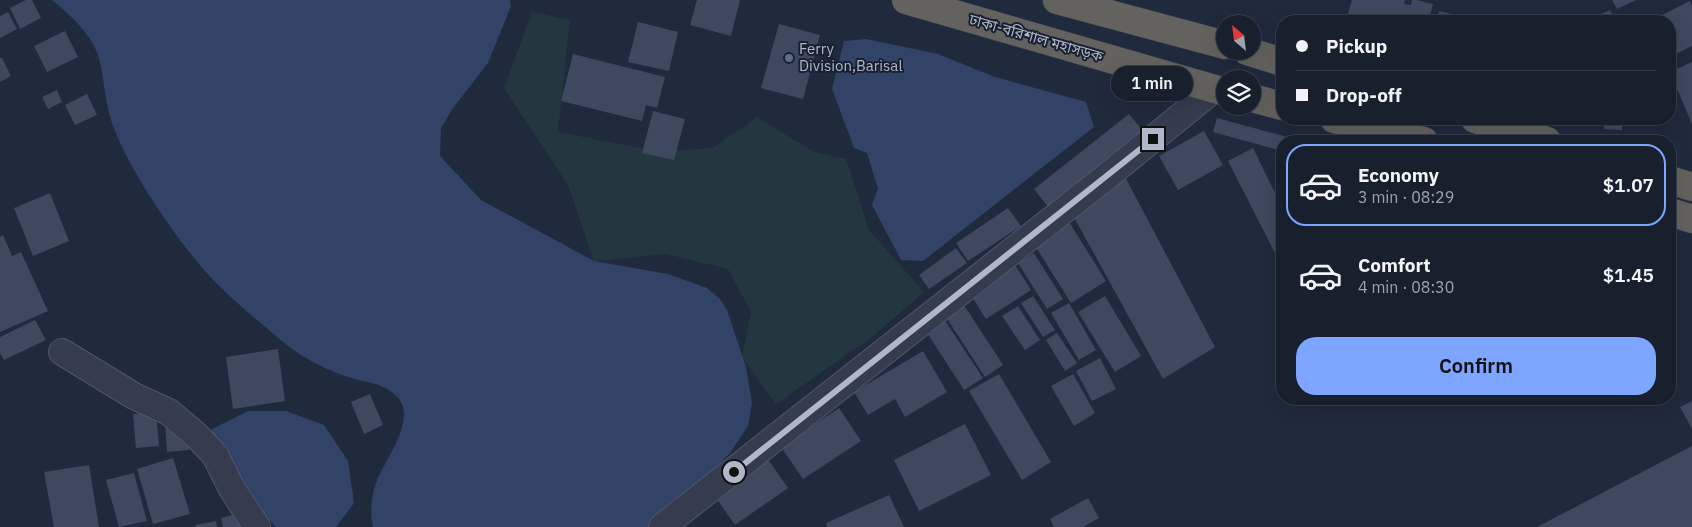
<!DOCTYPE html>
<meta charset="utf-8">
<style>
body{margin:0;font-family:"IBM Plex Sans","Noto Sans Bengali",sans-serif;background:#212836;color:#f1f3f6;height:100vh;display:flex;flex-direction:column;font-size:19px;white-space:nowrap}
*{box-sizing:border-box;margin:0}
p{font-size:16px;color:#9fa3aa}
.icon{flex:none;width:28px;height:28px;fill:none;stroke:currentColor;stroke-width:2;stroke-linecap:round;stroke-linejoin:round}
.map{position:relative;flex:1;overflow:hidden}
.details{position:absolute;left:1276px;top:135px;width:400px;height:270px;display:flex;flex-direction:column;background:#18202e;border-radius:20px;box-shadow:0 5px 20px #0002,0 0 0 1px #363e4a}
.details>*{flex:none}
.top-card{position:absolute;left:1276px;top:15px;width:400px;height:110px;border-radius:20px;box-shadow:0 5px 20px #0002,0 0 0 1px #363e4a;display:grid;align-content:center;height:110px;padding:0 20px;background:#18202e}
.needle{width:32px;rotate:332deg}
.tools{position:absolute;left:1216px;top:15px;display:grid;gap:10px}
.tools a{display:grid;place-items:center;width:45px;height:45px;border-radius:50%;background:#18202e;box-shadow:0 5px 20px #0002,0 0 0 1px #363e4a;font-size:25px}
.end{position:absolute;width:22px;height:22px;margin:-11px;border:6px solid #afb7c9;background:#111;box-shadow:0 0 0 2px #111}
.from{border-radius:50%}
.bubble{position:absolute;height:35px;border-radius:18px;background:#18202e;box-shadow:0 5px 20px #0002,0 0 0 1px #363e4a;font-size:16px;font-weight:600;line-height:35px;text-align:center}
.top-card b{display:flex;align-items:center;gap:18px;height:48px;font-size:19px}
.top-card b+b{border-top:1px solid #363e4a}
.top-card i{width:12px;height:12px;background:#f1f3f6}
ul{padding:9px 0 0;list-style:none}
li{display:flex;align-items:center;gap:15px;height:82px;margin:0 10px 8px;padding:0 10px;border:2px solid transparent;border-radius:20px}
li div{flex:1}
li b{display:block;font-size:19px}
li em{font-style:normal;font-weight:600}
li.on{border-color:#7ea5ff}
li>.icon{width:45px;height:45px;stroke-width:1.5}
.action{display:flex;gap:10px;margin-top:auto;padding:10px 20px}
.action a{flex:1;height:58px;border-radius:20px;background:#7ea5ff;color:#111;font-size:20px;font-weight:600;line-height:58px;text-align:center}
.map>svg:first-child{display:block}
.green{fill:#22383e}
.water{fill:#314366}
.building{fill:#3e495f}
.lines{fill:none;stroke-linecap:round;stroke-linejoin:round}
.minor-casing{stroke:#4f5768;stroke-width:28}
.trunk-casing{stroke:#3c4454;stroke-width:29}
.minor{stroke:#343c4d;stroke-width:26}
.trunk{stroke:#63625e;stroke-width:28}
.route{stroke:#afb7c9;stroke-width:6}
.service-dot{fill:#5c6f8a;stroke:#192131;stroke-width:2}
.labels{text-anchor:middle;stroke-width:4;stroke-linejoin:round;paint-order:stroke}
.street-label{font-size:15px;fill:#afb7c9;stroke:#192131}
.poi-label{font-size:15px;fill:#afb7c9;stroke:#192131;text-anchor:start}
</style>
<div class="map">
<svg width="1692" height="527" viewBox="0 0 1692 527">
<rect width="100%" height="100%" fill="#202a3d"/>
<path class="green" d="M532,12L570,20L558,132L660,152L713,148L757,117L814,152L846,159L869,230L924,292L872,337L776,404L742,357L751,312L728,269L666,254L594,261L568,185L504,88Z"/>
<path class="water" d="M52,0H510L511,6L488,63L453,108L441,128L440,156L481,200L594,261L668,274L707,288L720,299L727,310L746,367L752,403L748,426L730,453L689,495L650,527H373C370,513 371,497 376,483C384,461 416,421 399,399C387,383 366,383 348,377C333,372 318,365 304,357C289,348 276,336 262,324C242,308 222,290 204,270C174,235 132,174 115,131C105,108 105,82 99,58C92,34 70,15 52,0Z
M866,39L938,54L995,77L1086,102L1094,127L923,261L901,260L872,205L878,189L867,153L854,148L832,89L844,41Z
M248,411H286L324,425L348,461L354,503L336,527H276L246,495L208,431Z"/>
<path class="building" d="M26,0H32L41,18L20,29L10,8Z
M697,0H740L731,36L690,25Z
M1352,0H1405L1404,4L1411,5L1412,0H1416L1433,4L1430,16L1434,17L1433,21H1346Z
M1612,0H1636L1617,9Z
M1690,1L1692,6V46L1670,57V21H1650Z
M1610,10L1616,21H1586Z
M1439,11L1456,15L1454,21H1436Z
M8,12L17,29L0,38V16Z
M638,22L678,32L669,71L628,62Z
M779,24L820,35L803,99L761,88Z
M65,31L78,57L47,72L34,46Z
M573,54L665,77L657,108L646,105L642,121L561,101Z
M0,58H2L11,76L0,82Z
M1692,62V124L1670,72Z
M57,90L62,102L48,109L42,97Z
M87,94L97,115L75,125L65,105Z
M653,111L685,119L674,160L642,153Z
M1129,114L1144,132L1049,208L1034,189Z
M1217,118L1302,141H1282V151L1213,132Z
M1587,119H1601L1600,126L1587,125Z
M1604,119H1622V130L1604,129Z
M1204,131L1223,165L1178,190L1159,156Z
M1253,148L1282,207V250L1275,253L1228,161Z
M1282,168V186L1275,172Z
M1124,175L1215,347L1163,379L1070,210Z
M50,193L69,241L33,256L14,208Z
M1008,208L1021,226L968,261L956,243Z
M1069,222L1106,281L1071,303L1034,244Z
M3,235L12,256L21,252L48,311L0,332V237Z
M956,248L967,263L929,289L919,275Z
M1034,253L1063,299L1047,309L1018,263Z
M1015,265L1031,290L986,319L970,294Z
M1033,296L1055,330L1043,337L1021,303Z
M1105,296L1141,356L1115,372L1078,312Z
M960,299L1003,365L985,377L942,311Z
M1069,303L1096,350L1079,360L1051,313Z
M1018,306L1040,340L1025,350L1002,316Z
M940,313L983,378L964,390L922,325Z
M35,320L46,340L4,360L0,353V337Z
M1057,333L1077,363L1065,371L1046,340Z
M278,349L285,401L233,409L226,357Z
M923,351L947,392L905,417L895,399L868,415L854,392Z
M1100,358L1116,389L1092,401L1076,371Z
M999,374L1051,462L1022,480L969,391Z
M1073,374L1095,413L1074,426L1051,386Z
M370,394L383,425L364,434L351,402Z
M1692,401V429L1680,407Z
M839,408L861,441L803,479L781,447Z
M156,412L159,446L136,448L133,414Z
M165,422L188,435L189,450L167,452Z
M965,424L991,475L919,511L894,460Z
M1692,446V527H1537Z
M173,458L190,514L153,524L137,469Z
M767,458L788,488L735,525L714,495Z
M89,465L99,527H54L44,472Z
M134,473L147,521L119,527L106,480Z
M889,495L904,527H827L826,523Z
M1088,498L1099,518L1083,527H1054L1050,519Z
M244,512L248,527H223L221,518Z
M216,521L217,527H196L195,525Z"/>
<g class="lines">
<defs>
<path id="minor" d="M62,352L134,396L169,412L196,435L215,455L232,489L257,527
M662,527L1106,177L1214,89"/>
<path id="trunk" d="M906,0L1225,92
M1057,0L1225,45
M1247,51L1282,62
M1252,98L1282,106
M1334,119L1424,141
M1475,119L1547,141
M1670,180L1692,187
M1670,212L1692,219"/>
</defs>
<use href="#minor" class="minor-casing"/>
<use href="#trunk" class="trunk-casing"/>
<use href="#minor" class="minor"/>
<use href="#trunk" class="trunk"/>
</g>
<g class="lines">
<path class="route" d="M734,472L1153,139"/>
</g>
<circle class="service-dot" cx="789" cy="58" r="5"/>
<g class="labels">
<g class="street-label">
<text transform="translate(1036 38) rotate(16)" y="5">ঢাকা-বরিশাল মহাসড়ক</text>
</g>
<g class="poi-label">
<text x="799" y="54">Ferry<tspan x="799" dy="17">Division,Barisal</tspan></text>
</g>
</g>
</svg>
<div class="tools">
<a><svg class="needle" viewBox="-14 -14 28 28"><path d="M0-13l5 13h-10z" fill="#e53935"/><path d="M0 13l5-13h-10z" fill="#9fa3aa"/></svg></a>
<a><svg class="icon" aria-label="layers" viewBox="0 0 24 24"><path d="M12 4l9 5-9 5-9-5zM3 14l9 5 9-5"/></svg></a>
</div>
<i class="end from" style="left:734px;top:472px"></i>
<i class="end" style="left:1153px;top:139px"></i>
<div class="bubble" style="left:1111px;top:66px;width:82px">1 min</div>
<div class="top-card">
<b><i class="from"></i>Pickup</b>
<b><i></i>Drop-off</b>
</div>
<section class="details">
<ul>
<li class="on"><svg class="icon" aria-label="car" viewBox="0 0 24 24"><path d="M5 17H2v-5l4-1 3-4h7l3 4 3 1v5h-3M9 17h6M6 11h13"/><circle cx="7" cy="17" r="2"/><circle cx="17" cy="17" r="2"/></svg><div><b>Economy</b><p>3 min · 08:29</p></div><em>$1.07</em></li>
<li><svg class="icon" aria-label="car" viewBox="0 0 24 24"><path d="M5 17H2v-5l4-1 3-4h7l3 4 3 1v5h-3M9 17h6M6 11h13"/><circle cx="7" cy="17" r="2"/><circle cx="17" cy="17" r="2"/></svg><div><b>Comfort</b><p>4 min · 08:30</p></div><em>$1.45</em></li>
</ul>
<div class="action"><a>Confirm</a></div>
</section>
</div>
